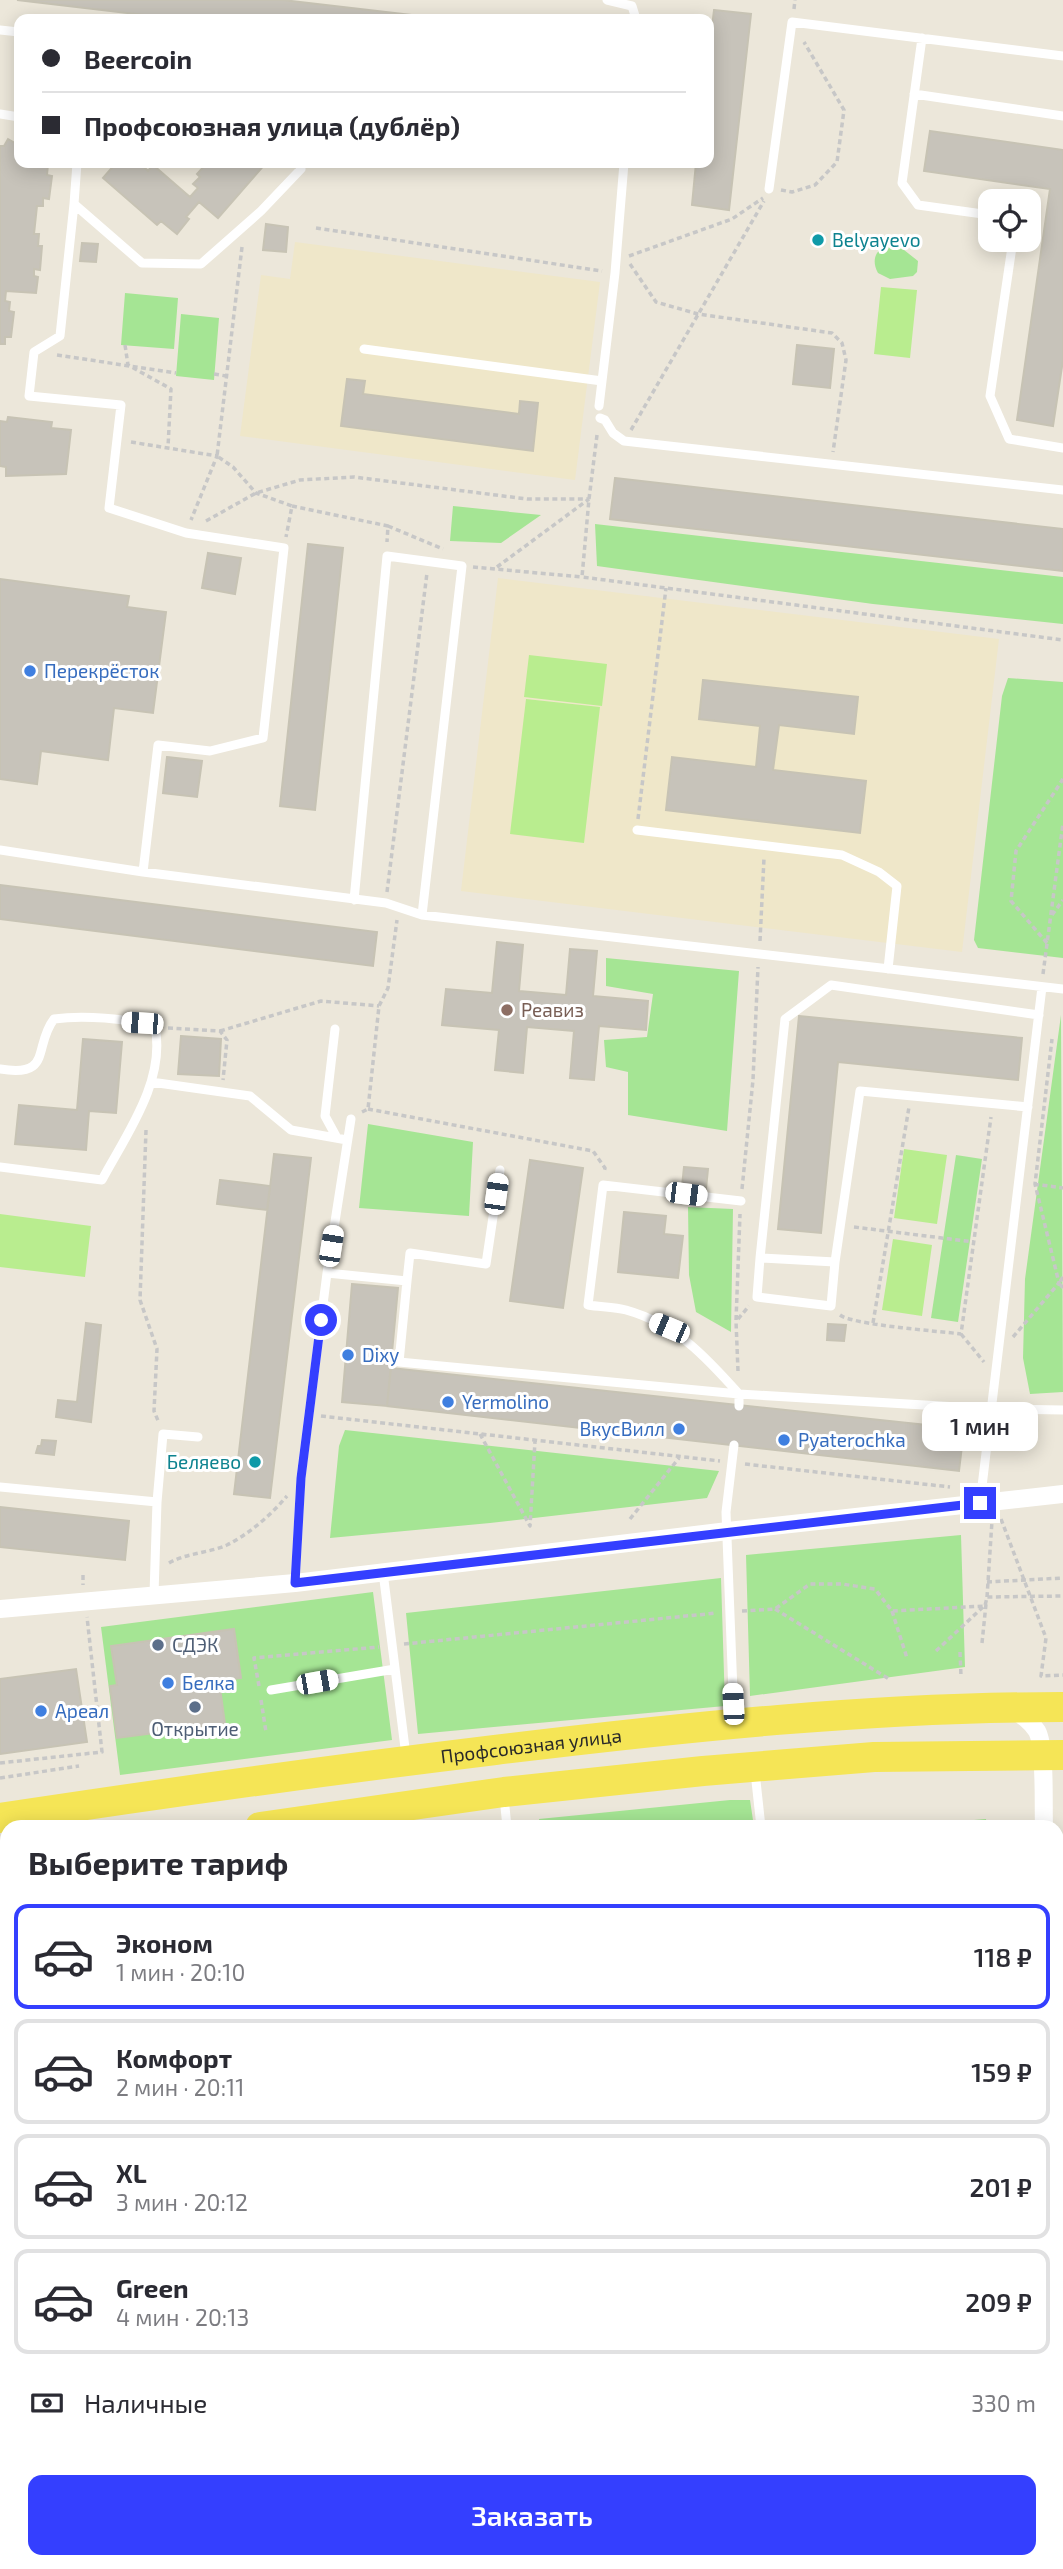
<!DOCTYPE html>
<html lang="ru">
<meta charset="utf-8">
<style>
body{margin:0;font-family:"Exo 2",sans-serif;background:#f7f7f7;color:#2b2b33;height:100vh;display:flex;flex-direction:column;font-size:26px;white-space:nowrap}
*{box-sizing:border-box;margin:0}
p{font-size:23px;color:#7c7c81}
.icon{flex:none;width:38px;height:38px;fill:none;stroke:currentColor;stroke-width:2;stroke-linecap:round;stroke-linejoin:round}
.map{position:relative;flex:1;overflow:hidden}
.panel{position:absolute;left:0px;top:1820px;width:1064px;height:749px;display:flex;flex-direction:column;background:#fff;border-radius:21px 21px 0 0;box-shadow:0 4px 18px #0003}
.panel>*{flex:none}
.hud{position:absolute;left:14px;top:14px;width:700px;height:154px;border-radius:14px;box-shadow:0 4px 18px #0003;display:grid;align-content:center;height:154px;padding:0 28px;background:#fff}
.tools{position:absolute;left:978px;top:189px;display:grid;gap:14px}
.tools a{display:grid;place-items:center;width:63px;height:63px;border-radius:14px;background:#fff;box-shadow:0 4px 18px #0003;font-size:35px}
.end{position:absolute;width:32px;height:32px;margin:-16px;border:9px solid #343fff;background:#fff;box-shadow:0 0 0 4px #fff}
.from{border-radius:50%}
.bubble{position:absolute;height:49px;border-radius:14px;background:#fff;box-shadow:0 4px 18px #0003;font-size:23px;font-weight:600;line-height:49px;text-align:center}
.car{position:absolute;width:21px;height:42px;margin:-21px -10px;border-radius:9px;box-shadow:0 0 5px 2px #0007;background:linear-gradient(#fff 24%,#345 0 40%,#fff 0 76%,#345 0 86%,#fff 0)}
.hud b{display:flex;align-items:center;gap:24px;height:66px;font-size:26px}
.hud b+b{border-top:2px solid #e1e1e2}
.hud i{width:18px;height:18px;background:#2b2b33}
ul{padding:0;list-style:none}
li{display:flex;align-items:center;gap:21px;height:105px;margin:0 14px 10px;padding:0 14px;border:4px solid #e1e1e2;border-radius:14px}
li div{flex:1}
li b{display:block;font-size:26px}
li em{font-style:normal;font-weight:600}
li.on{border-color:#343fff}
li>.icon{width:63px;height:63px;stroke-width:1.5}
h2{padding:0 28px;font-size:32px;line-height:84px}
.pay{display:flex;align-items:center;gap:18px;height:77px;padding:0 28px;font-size:26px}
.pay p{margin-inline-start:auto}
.cta{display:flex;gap:14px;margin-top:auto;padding:14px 28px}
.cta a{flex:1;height:80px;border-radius:14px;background:#343fff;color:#fff;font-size:28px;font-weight:600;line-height:80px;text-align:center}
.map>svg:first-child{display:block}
.education{fill:#efe7c9}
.green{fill:#a5e594}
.pitch{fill:#b9ed8f}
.building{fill:#c7c3ba;stroke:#c7c3b4;stroke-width:2}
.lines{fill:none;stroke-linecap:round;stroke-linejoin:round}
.path{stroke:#c7c7c7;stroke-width:3.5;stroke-dasharray:5 3.5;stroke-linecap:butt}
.service{stroke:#fff;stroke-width:9}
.minor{stroke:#fff;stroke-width:18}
.primary{stroke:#f5e556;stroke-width:30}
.route{stroke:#343fff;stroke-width:9}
.culture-dot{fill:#0f9aa8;stroke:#fff;stroke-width:2.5}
.shop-dot{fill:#3f7fe0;stroke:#fff;stroke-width:2.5}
.education-dot{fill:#8d6e63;stroke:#fff;stroke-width:2.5}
.service-dot{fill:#5c6f8a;stroke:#fff;stroke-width:2.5}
.labels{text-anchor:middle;stroke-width:6;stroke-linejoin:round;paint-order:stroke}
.culture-label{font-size:19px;fill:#0d838f;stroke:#fff;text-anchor:start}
.shop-label{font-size:19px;fill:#366cbe;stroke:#fff;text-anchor:start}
.education-label{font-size:19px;fill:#785e54;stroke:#fff;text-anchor:start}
.service-label{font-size:19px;fill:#4e5e75;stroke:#fff;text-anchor:start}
.street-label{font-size:19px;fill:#292929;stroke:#fff}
</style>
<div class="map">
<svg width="1063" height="2569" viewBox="0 0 1063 2569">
<rect width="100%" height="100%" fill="#ece7da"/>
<path class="education" d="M295,242L600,282L575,480L240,436L261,275L290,279Z
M498,578L999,639L962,952L461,891Z
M7,2472V2562H231L232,2569H0V2473Z"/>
<path class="green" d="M893,244L899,246L918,261L917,272L913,276L890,279L878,273C870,259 877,246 893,244Z
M125,293L178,298L174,349L121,345Z
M181,314L219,318L214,380L176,376Z
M453,506L541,515L501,543L450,541Z
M595,524L1063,577V624L873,604L597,566Z
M1008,678L1063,682V958L978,948L974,940L1002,696Z
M606,958L739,971L727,1131L628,1115V1072L606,1067L604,1040L647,1037L653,994L606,986Z
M1061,1015L1063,1392L1030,1394L1023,1358L1025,1279Z
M368,1124L473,1142L469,1216L359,1208Z
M956,1155L982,1159L958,1322L931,1318Z
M688,1207L733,1209L731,1332L696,1312L689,1275Z
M345,1430L719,1471L707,1498L490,1523L330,1538L339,1446Z
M961,1535L965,1667L750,1696L746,1555Z
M721,1578L725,1706L418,1734L406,1613Z
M373,1592L392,1740L120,1775L101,1627Z
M730,1800H750L754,1827H540L539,1819Z
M986,1819L987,1827H890Z"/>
<path class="pitch" d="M881,287L917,290L910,358L874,354Z
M529,655L607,664L602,706L524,697Z
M526,699L600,707L584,843L510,834Z
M904,1149L947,1155L937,1224L894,1218Z
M0,1214L91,1226L85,1277L0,1267Z
M893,1239L932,1245L922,1316L882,1310Z"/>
<path class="building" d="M17,0H283L446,19H178Z
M714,10L751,14L729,210L692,205L696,163H709V53Z
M930,131L1063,150V360L1053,426L1017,420L1050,189L924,171Z
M8,139L15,143V151L19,152V163L48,164L47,175L52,176L49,199L43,198V206H37L34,234H39L38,246H42L40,270L34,269V276L38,277L36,293L6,291L5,301L10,302L9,311L14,312L11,337H5V344H0V146H4Z
M116,163H142L141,164L148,171L153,165L190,197L198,188L193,184L200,177L197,174L207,163H266L218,218L199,202L186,217L189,219L177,234L161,221L157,225L103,178Z
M266,224L288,227L286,252L263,250Z
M82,243L98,244L96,262L80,261Z
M797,345L834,349L830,388L793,384Z
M347,379L365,381L363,394L519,414L520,401L538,403L533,451L341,426Z
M8,417L52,422L51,428L71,430L66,474L6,476V467L0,466V421L7,422Z
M615,478L1063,529V571L610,519Z
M308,544L343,548L315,810L280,806Z
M208,553L241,558L235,594L202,588Z
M0,579L129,596L127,607L166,612L153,713L114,708L108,760L41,751L37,784L0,779Z
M703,680L858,697L854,734L779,725L773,770L866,781L860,833L666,810L672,757L756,767L760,726L699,719Z
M167,757L202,761L197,797L163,793Z
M0,885L377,932L373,966L0,919Z
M497,942L523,945L519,991L566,995L570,949L597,951L593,996L648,1001L646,1030L599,1026L594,1080L570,1078L574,1031L527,1027L523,1073L495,1070L499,1030L442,1025L446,989L492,993Z
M799,1016L1022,1038L1018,1080L838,1062L821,1233L778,1229Z
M181,1036L221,1039L219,1076L178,1074Z
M83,1039L122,1042L116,1113L89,1111L86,1150L15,1144L19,1105L77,1110Z
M274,1154L311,1158L270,1498L234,1494Z
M530,1160L583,1168L563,1308L510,1301Z
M684,1167L708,1169L706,1189L682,1186Z
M220,1180L270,1186L267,1210L217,1204Z
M624,1212L666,1216L664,1234L683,1236L678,1278L618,1272Z
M352,1284L398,1288L387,1406L342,1402Z
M86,1323L101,1325L91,1422L56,1417L58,1400L77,1402Z
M828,1324L846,1325L844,1341L827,1340Z
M391,1368L964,1429L959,1471L387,1406Z
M42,1440L56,1441L54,1455L36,1453L38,1446H41Z
M0,1507L129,1521L125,1560L0,1547Z
M234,1629L241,1678L219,1681L225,1724L117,1738L110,1686L117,1685L111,1646Z
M76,1669L87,1742L0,1754V1679Z
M1,2383H7V2418L0,2419Z
M283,2562H321L322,2569H283Z
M930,2562H964V2569H931Z"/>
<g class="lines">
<path class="path" d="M794,9L795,0
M781,190L792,192L815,185L837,162L844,110L804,42
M316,228L602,271
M242,247L217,456L233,467L256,493L292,506L286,537
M629,256L732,219L763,198
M630,264L656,302L698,314L832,333L842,343L846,360L833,452
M125,345L128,365L171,389L168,447
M57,355L176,373
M214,374L226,376
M631,430L764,201
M597,435L589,499L582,577L1063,640
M131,442L217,456L191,520
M292,506L388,526L387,542
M206,521L256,493L300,480L354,477L527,499H589
M388,526L443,549
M473,567L582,577
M497,567L589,499
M638,819L666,588
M387,892L427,573
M1052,915L1063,900
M760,941L764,858
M1047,943L1011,901L1016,851L1063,779
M1043,974L1063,823
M168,1028L220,1031L227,1040L223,1080
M220,1031L321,1001L379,1006
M368,1109L593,1151L605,1168L604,1172
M362,1112L368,1109L379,1006L388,988L397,920
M146,1130L140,1300L157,1349L154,1411L159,1423
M1034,1184L1063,1188
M742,1189L753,1080L758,967
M854,1227L974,1242
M1063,1277L1059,1283L1063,1288
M840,1315C853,1325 939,1331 961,1334L991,1117
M738,1319L749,1306
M873,1323L909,1107
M961,1334L984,1362
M1013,1337L1059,1283L1035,1184L1052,1039
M738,1371L736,1321L740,1214
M321,1416L720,1461
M480,1434L530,1526L535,1441
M745,1464L950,1487
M630,1519L679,1458
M1001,1519L1046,1638L1041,1676L1063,1675
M169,1563C186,1553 209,1553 227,1545C249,1534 271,1515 287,1496
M83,1575V1585
M987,1582L1063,1578
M987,1597L992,1521
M775,1609L889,1679
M742,1611L775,1609L810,1584H842L875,1589L892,1611L985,1606L987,1597L1063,1596
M892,1611L907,1658
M982,1643L986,1604
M404,1644L717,1613
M936,1651L983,1607
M960,1652L961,1676
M259,1686L254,1658L379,1647
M261,1700L266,1732
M0,1763L102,1752L87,1617
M0,1778L79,1766
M0,1902L7,1901
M0,1929L7,1948
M0,1973L7,1972
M0,2456L7,2455
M398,2562L399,2569
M480,2562L482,2569
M489,2562L501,2568
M540,2562V2569
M812,2562V2569
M976,2562L977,2569"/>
<path class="service" d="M607,0L632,6L636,19
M0,30L19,32
M922,38L902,183L918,205L990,215
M914,94L1063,116
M0,114L19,117
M77,163L74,204L142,263L201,264L261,211L301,169L298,163
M769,189L792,22L1063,56
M74,204L60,336L34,352L29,396L121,405L109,508L186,533L284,548L263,738L210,751L158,745L143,872
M1013,240L990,396L1009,439L1063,448
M364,349L602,381
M599,406L615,273L624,163
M600,418L605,420L613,433L624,441L1063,490
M637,830L842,855L879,872L897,886L888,969
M0,850L143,872L386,903L422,915L1063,989
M354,900L387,556L462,566L422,915
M335,1029L325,1116L337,1138
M0,1069C53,1078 33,1046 54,1019C82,1015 128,1018 155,1027C166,1081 126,1135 102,1180L0,1167
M151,1082L250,1096L291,1130L347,1140
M1028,1107L860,1091L835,1262L760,1258L785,1019L831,985L1039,1015
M351,1119L327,1273L407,1281L399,1362L739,1394V1406
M741,1201L603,1185L588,1305C600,1307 614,1307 626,1310C676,1324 706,1357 739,1394L991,1409L1063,1410
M760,1258L757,1297L831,1306L835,1262
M407,1281L410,1253L486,1264L500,1170
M0,1487L157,1502L154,1594
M157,1502L163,1434L198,1437
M980,1503L1042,987
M383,1572L406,1756
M295,1583L301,1477L327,1273
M271,1690L395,1669
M734,1718L726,1512L734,1445
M755,1772L761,1827
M504,1797L507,1827
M0,2245L7,2308
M1057,2247H1063
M0,2343H7
M1057,2371H1063
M361,2562V2569
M992,2562L993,2569
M860,2569L880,2567V2562
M1015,2569L1034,2566"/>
<path class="minor" d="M0,1609L295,1583L728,1531L1063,1494
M1011,1709C1022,1715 1030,1720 1037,1731C1046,1748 1043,1806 1044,1827
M1034,2569V2562"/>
<g class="primary">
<path id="s1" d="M0,1818C165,1793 330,1770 495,1750C684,1727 873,1707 1063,1707"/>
<path d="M260,1827L504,1792L703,1771L874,1757L1063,1755"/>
<path d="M0,1863L7,1862"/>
</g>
</g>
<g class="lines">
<path class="route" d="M321,1320L301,1478L295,1583L980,1503"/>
</g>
<g class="culture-dot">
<circle cx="818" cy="240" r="7"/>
<circle cx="255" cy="1462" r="7"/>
</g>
<g class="shop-dot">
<circle cx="30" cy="671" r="7"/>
<circle cx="348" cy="1355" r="7"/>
<circle cx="448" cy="1402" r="7"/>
<circle cx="679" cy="1429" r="7"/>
<circle cx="784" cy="1440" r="7"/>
<circle cx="168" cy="1683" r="7"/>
<circle cx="41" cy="1711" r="7"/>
</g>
<circle class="education-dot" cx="507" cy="1010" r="7"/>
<g class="service-dot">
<circle cx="158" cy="1645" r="7"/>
<circle cx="195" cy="1707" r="7"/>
</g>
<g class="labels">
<g class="culture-label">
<text x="832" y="247">Belyayevo</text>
<text x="241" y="1469" text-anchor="end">Беляево</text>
</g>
<g class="shop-label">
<text x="44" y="678">Перекрёсток</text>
<text x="362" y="1362">Dixy</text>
<text x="462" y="1409">Yermolino</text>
<text x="665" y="1436" text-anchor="end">ВкусВилл</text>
<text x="798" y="1447">Pyaterochka</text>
<text x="182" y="1690">Белка</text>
<text x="55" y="1718">Ареал</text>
</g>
<g class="education-label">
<text x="521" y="1017">Реавиз</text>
</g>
<g class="service-label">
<text x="172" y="1652">СДЭК</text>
<text x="195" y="1736" text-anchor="middle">Открытие</text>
</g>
<g class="street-label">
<text dy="7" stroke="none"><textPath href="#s1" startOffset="536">Профсоюзная улица</textPath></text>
</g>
</g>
</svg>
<div class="tools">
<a><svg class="icon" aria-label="locate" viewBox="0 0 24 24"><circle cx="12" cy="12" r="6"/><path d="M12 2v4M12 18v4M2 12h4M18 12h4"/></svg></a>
</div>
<i class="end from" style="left:321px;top:1320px"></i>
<i class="end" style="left:980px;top:1503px"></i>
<div class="bubble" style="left:922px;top:1402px;width:116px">1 мин</div>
<i class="car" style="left:142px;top:1023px;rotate:274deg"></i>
<i class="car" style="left:496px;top:1194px;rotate:8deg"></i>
<i class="car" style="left:686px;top:1194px;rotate:97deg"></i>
<i class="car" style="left:331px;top:1246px;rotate:9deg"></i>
<i class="car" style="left:669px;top:1328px;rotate:293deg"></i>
<i class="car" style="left:317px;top:1682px;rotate:80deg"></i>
<i class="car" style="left:733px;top:1704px;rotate:357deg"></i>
<div class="hud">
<b><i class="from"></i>Beercoin</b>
<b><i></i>Профсоюзная улица (дублёр)</b>
</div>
<section class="panel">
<h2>Выберите тариф</h2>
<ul>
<li class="on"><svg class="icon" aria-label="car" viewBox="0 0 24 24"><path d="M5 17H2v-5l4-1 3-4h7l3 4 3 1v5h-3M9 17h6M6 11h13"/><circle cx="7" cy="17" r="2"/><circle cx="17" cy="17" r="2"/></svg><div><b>Эконом</b><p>1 мин · 20:10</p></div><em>118 ₽</em></li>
<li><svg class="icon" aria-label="car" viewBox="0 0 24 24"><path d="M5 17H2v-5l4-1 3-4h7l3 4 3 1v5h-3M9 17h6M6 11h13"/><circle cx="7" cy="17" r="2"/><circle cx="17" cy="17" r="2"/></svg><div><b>Комфорт</b><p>2 мин · 20:11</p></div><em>159 ₽</em></li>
<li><svg class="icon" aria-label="car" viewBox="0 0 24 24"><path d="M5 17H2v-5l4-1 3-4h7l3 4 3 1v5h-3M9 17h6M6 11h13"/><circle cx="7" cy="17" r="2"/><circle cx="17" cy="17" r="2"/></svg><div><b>XL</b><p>3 мин · 20:12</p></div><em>201 ₽</em></li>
<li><svg class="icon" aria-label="car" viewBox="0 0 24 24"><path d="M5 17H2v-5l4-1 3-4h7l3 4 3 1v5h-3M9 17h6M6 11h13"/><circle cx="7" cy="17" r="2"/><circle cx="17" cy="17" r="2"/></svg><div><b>Green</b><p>4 мин · 20:13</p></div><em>209 ₽</em></li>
</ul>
<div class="pay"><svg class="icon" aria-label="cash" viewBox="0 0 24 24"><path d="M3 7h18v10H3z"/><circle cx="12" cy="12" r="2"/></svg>Наличные<p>330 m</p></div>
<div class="cta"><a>Заказать</a></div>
</section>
</div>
